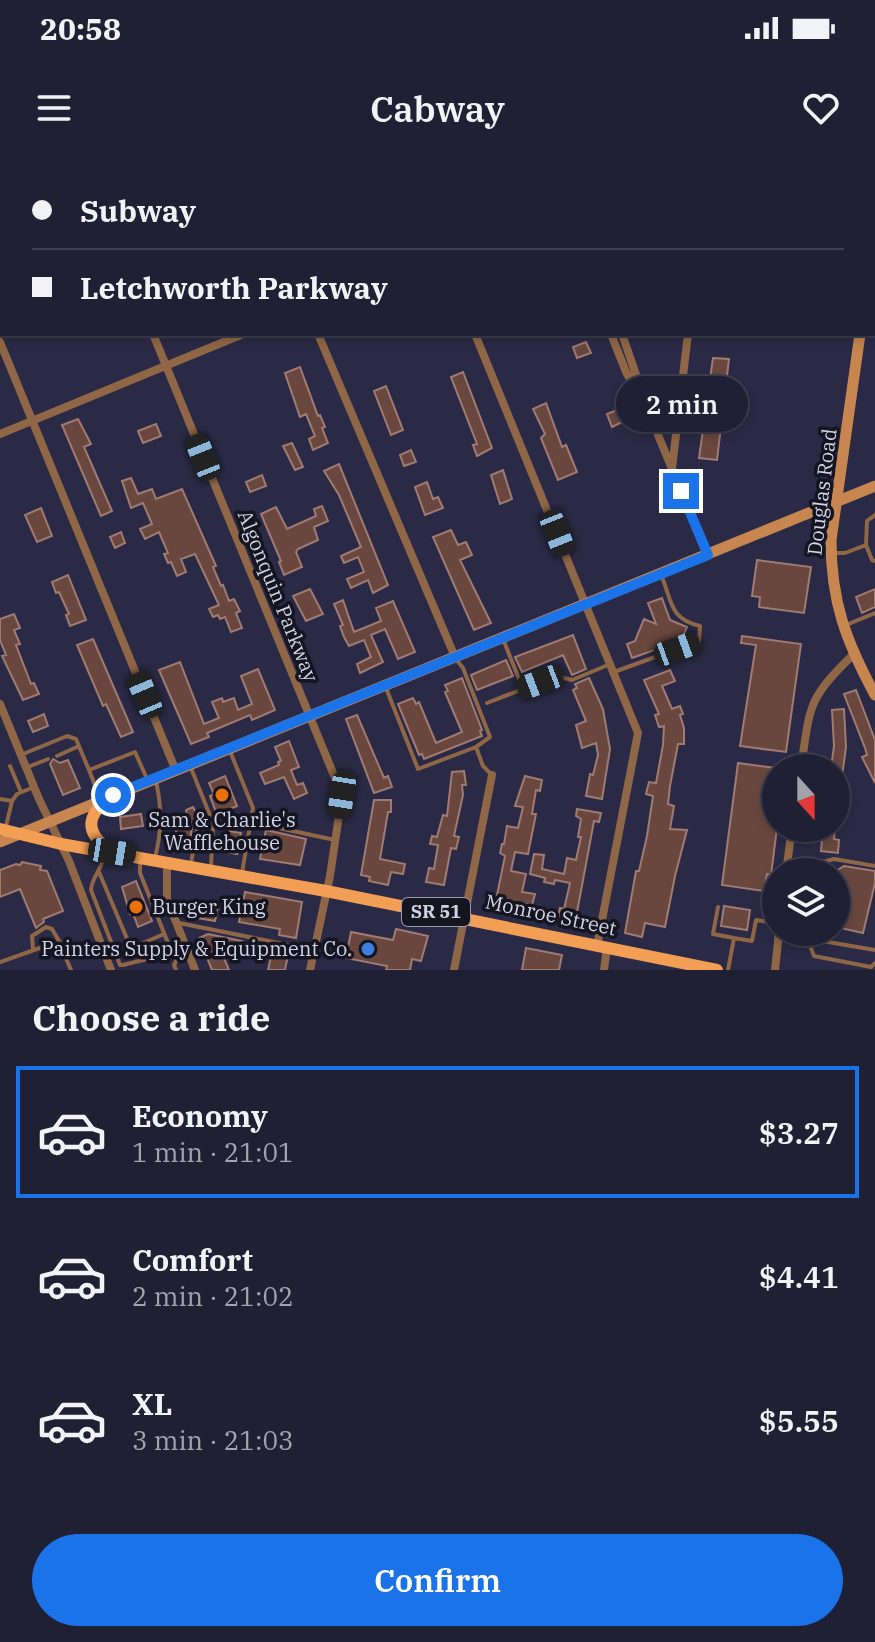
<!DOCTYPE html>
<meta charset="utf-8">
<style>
body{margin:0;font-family:"IBM Plex Serif",serif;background:#2d2d40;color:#f1f3f6;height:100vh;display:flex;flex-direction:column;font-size:30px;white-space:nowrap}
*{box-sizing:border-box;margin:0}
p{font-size:26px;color:#a2a3ac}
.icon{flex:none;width:44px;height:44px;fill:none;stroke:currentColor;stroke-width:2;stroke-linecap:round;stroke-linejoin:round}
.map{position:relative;height:810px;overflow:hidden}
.details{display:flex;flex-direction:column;background:#202034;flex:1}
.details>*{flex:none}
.guide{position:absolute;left:0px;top:0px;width:876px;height:176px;box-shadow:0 4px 12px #0003,0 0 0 2px #3d3e4f;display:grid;align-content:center;height:176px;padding:0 32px;background:#202034}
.needle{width:52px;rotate:159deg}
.buttons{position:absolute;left:762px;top:594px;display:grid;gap:16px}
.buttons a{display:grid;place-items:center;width:88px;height:88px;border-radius:50%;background:#202034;box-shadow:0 4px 12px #0003,0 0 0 2px #3d3e4f;font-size:40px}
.end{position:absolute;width:36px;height:36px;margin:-18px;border:10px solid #1a73e8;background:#fff;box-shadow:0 0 0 4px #fff}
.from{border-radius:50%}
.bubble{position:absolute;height:56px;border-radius:28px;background:#202034;box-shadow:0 4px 12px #0003,0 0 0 2px #3d3e4f;font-size:26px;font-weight:600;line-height:56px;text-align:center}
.car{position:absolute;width:24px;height:48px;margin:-24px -12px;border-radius:10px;box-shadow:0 0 6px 2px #0007;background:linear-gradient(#222 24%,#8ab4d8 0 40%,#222 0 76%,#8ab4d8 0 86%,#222 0)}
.guide b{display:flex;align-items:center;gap:28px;height:76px;font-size:30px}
.guide b+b{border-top:2px solid #3d3e4f}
.guide i{width:20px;height:20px;background:#f1f3f6}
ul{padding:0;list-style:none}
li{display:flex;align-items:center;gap:24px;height:132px;margin:0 16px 12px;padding:0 16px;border:4px solid transparent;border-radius:0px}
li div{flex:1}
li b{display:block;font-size:30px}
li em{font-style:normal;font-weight:600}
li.on{border-color:#1a73e8}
li>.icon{width:72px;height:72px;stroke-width:1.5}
h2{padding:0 32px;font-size:36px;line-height:96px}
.action{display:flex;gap:16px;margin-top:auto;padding:16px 32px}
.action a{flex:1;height:92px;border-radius:48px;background:#1a73e8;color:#fff;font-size:32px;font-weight:600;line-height:92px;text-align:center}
.status{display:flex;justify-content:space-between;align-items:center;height:56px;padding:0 40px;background:#202034;direction:ltr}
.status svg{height:22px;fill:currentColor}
header{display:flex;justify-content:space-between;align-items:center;height:104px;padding:0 32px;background:#202034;font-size:36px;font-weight:600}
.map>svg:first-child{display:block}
.building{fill:#69473e;stroke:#a07b72;stroke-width:2}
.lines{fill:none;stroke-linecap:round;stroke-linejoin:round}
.lane{stroke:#906746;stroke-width:4}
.street{stroke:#906746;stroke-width:8}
.secondary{stroke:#c7864f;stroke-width:11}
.primary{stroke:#f29e55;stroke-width:12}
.route{stroke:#1a73e8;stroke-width:10}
.food-dot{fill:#e8710a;stroke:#141521;stroke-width:3}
.shop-dot{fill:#3f7fe0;stroke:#141521;stroke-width:3}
.labels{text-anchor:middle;stroke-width:7;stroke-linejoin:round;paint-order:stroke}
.shield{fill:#141521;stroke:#9899aa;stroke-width:2}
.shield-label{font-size:18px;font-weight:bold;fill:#d1d2e4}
.street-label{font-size:20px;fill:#d1d2e4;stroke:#141521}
.poi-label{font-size:20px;fill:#d1d2e4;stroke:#141521}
</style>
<div class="status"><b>20:58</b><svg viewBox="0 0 49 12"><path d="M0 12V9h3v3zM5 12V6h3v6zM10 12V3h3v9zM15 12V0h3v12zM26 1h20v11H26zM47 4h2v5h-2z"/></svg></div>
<header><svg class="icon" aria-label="menu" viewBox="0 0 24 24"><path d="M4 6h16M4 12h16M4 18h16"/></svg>Cabway<svg class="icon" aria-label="heart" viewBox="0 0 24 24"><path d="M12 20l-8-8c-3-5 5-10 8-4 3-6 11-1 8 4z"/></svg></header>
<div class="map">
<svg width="875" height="810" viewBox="0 0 875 810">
<rect width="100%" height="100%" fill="#2a2a46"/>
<path class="building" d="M586,182L591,193L577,198L573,187Z
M713,198L729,199L717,300L699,298Z
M300,207L318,256L320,255L325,267L322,268L328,283L313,290L309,279L315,276L306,254L300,257L285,213Z
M463,212L492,288L477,296L473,285L477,284L451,217Z
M386,226L403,270L391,275L374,231Z
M546,243L562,287L566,285L577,312L558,320L541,278L545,274L533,249Z
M617,250L622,262L612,267L607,254Z
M78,259L91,284L84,287L112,351L101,356L62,265Z
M156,264L161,276L143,283L138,271Z
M292,283L303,307L295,310L283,286Z
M411,290L416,302L404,306L400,295Z
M339,304L388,425L373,433L368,420L351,428L347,419L364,412L358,397L344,403L341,396L361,387L339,335L324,311Z
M503,310L512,339L500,344L491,315Z
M262,315L266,326L250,332L246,322Z
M131,318L138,334L152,329L156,339L182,329L216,406L213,407L221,426L223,425L229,441L234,439L240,451L236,453L242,468L231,472L225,457L220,459L218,455L213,457L209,449L219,445L195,394L181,399L186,412L177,416L171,402L168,403L164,394L168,393L159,372L145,379L140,369L152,364L143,343L131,348L122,321Z
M427,322L433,339L438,337L443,348L425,355L415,327Z
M322,346L328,361L314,367L318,380L298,389L296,392L302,407L284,415L279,402L281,401L261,354L276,347L287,369L316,356L314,349Z
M41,348L52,376L37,382L25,355Z
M451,370L458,385L466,382L472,395L460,400L491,463L474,470L433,377Z
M121,372L125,383L115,388L110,377Z
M757,400L811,407L804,453L759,447L760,437L752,436Z
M68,415L86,460L70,466L66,455L69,454L59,432L56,433L52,422Z
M310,429L323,454L306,461L293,436Z
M875,429V447L862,453L856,437Z
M662,438L670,460L687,467L684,474L686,479L632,498L627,484L635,481L644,459L656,464L648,443Z
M343,440L354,472L381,461L376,448L393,441L415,492L398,499L385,469L371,475L383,502L360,513L357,504L371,497L364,480L349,486L344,477L340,466L343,465L334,444Z
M14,454L20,468L14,470L20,484L16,485L31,524L34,523L39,534L23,540L2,496L6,495L0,480V459Z
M573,475L586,509L572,515L563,495L522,512L515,497Z
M742,476L801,484L786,592L740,586L756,485L741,483Z
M93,479L133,572L121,577L106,544L103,546L77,485Z
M506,500L513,516L477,530L471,515Z
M180,502L204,564L219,558L212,542L222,538L223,542L234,538L238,550L252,544L241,516L258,509L275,550L252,560L250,555L207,573L209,577L191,584L159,510Z
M670,510L675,521L662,526L672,549L680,546L683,554L680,555L684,568V584H678L670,626L668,644L674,646L670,669L687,670L675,716L665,767L645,763L642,777L625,773L636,711H639L647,676L653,636L646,634L649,622L656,623L663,585L664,566L659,567L655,555L659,554L644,520Z
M462,518L482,570L480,571L482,576L424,599L422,594L419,595L398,544L413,538L416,544L419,542L436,583L462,572L445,532L448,531L445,525Z
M589,518L603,549L610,589L602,639L586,636L590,614L593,615L598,595L596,583L582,588L576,565L586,561L573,530L577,528L575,524Z
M856,530L875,580V623L862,597L867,595L865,588L844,534Z
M844,549L846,587L841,624H836V608H831L834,586L832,550Z
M44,554L48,566L33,572L28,561Z
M357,555L384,618L388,616L392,627L374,633L346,559Z
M289,581L299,607L291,610L297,625L303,623L307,633L294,639L284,617L265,624L260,613L279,605L278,602L281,601L275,587Z
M53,599L60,603L68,600L80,628L63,635L50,604Z
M738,603L776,608L777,668L771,715L767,714L764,731L722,725Z
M464,611L466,625H462L463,635L454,676L459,677L456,689L451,688L444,725L426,722L429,708L434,709L438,685L430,684L432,676L437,677L443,655L447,656L452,612Z
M225,616L237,646L217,655L210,636L214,634L209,623Z
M525,616L542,620L540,631L536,630L532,654H536L528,694L515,692L511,711L526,714L522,732L535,734L532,745L522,743L521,746L496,740L505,696L500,693L502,684H504L507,666L518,668L523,647L515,646Z
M374,640H391V652H388L380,699L405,704L403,714L391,712L388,725L369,721L370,717L361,715Z
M193,647L197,655L193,665L188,667L192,668L189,687L173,685L179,657L187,656L186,650Z
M577,649L601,653L599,662L594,661L575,763L557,760L560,748L564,749L570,723L555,720L554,724L544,722L545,718L530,714L534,694L544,695L542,709L564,714L567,698L576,700L581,677H578L581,659L576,656Z
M141,654L143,666L121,669L120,657Z
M823,668H835L834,679L839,680L838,693L821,691Z
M266,670L306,679L300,705L260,699Z
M229,671L241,673L237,694L225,692Z
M22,702L41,706L40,710L47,711L63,751L43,759L44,762L36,768L20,729L0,737V710L16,704L20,705Z
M844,706L875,711V723L863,773L836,767V711Z
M136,721L152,761L138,767L133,753L130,754L122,727Z
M245,732L302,742L296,778L279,775L280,769L239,762Z
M200,743L218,746L215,761L197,758Z
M724,746L750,750L747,770L721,766Z
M396,769L428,776L421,801L412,799L410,810H386L387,806L346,798L351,772L393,780Z
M208,774L242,781L240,788L218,784L229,810H212L199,778Z
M526,788L562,795L559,810H522Z
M272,792L288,795L285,810H268Z"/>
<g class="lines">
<path class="lane" d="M817,2V0
M874,22L875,19
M874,33H875
M874,66H875
M875,355L867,361L866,385L872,400L875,401
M833,393H845L866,385
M846,465L875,453
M503,479L523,529
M456,499L463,508L490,577L476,587
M614,512L699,481L700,466C670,459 672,442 662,417
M386,528L418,609L476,587L483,606L492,615
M487,543L556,516L572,520L608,505
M230,591L253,648L242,713
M23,594L67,576L76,579L89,610L135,592L147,619
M57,596L79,586
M10,606L21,632
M28,607L48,599
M191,608L213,663L211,707
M89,610L100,638
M0,639L12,641L6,666
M12,641L17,634L34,627
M251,662L335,680
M105,693C102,710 92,716 91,730L120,805H123L147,799L170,788L140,713V702
M155,698C162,670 162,649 156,621
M788,700L823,702L834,699L875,706
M191,703L198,664L211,659
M99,712L128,781L141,784L164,774
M823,712L824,702
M718,747L713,774L734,778
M179,763L314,790
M813,772L811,788L814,796L871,807L875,803
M781,774L875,790
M33,789L32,776L46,767L52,769L62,786
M0,802L51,784L62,789L71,810
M176,810L174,805L177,799L189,794
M728,810L734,778L752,781L756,760L776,763"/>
<path class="street" d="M81,0L82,2
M246,0L247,2
M403,0L404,2
M539,0L540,2
M550,0L551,2
M684,0V2
M664,2L669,0
M712,2V0
M153,174L342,635L330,716L310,810
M318,174L455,497
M475,174L638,573L597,786
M611,174L626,212L648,251L708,395
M622,174L643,235
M0,182L176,611
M0,274L243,174
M672,308L688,174
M0,544L39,639L69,701L111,810
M801,608C810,547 807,538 854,494
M167,701V739L195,810
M786,712L792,668
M454,810L492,615
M604,810L607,787
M775,810L779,772"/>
<path class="secondary" d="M874,91L875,88
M860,174L831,380C831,442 846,481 875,535
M0,682L875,326"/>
<path class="primary" d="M0,669L61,684L326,731L717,810
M109,690C82,670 88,653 113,635"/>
</g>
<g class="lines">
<path class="route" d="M113,635L708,395L681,331"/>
</g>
<g class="food-dot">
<circle cx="222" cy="635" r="8"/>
<circle cx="136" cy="747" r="8"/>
</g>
<circle class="shop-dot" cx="368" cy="789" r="8"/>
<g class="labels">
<rect class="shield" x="402" y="738" width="68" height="28" rx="6"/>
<g class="shield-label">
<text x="436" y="758">SR 51</text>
</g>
<g class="street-label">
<text transform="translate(822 332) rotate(-83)" y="7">Douglas Road</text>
<text transform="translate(278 436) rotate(68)" y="7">Algonquin Parkway</text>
<text transform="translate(551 755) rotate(12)" y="7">Monroe Street</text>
</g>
<g class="poi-label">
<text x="222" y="667">Sam &amp; Charlie's<tspan x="222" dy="23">Wafflehouse</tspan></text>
<text x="152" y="754" text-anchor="start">Burger King</text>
<text x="352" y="796" text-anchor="end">Painters Supply &amp; Equipment Co.</text>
</g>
</g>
</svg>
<div class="buttons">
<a><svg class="needle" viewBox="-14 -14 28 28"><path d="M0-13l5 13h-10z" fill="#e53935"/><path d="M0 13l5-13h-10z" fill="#a2a3ac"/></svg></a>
<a><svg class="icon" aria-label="layers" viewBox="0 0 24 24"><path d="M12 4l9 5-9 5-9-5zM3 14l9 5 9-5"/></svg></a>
</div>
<i class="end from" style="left:113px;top:635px"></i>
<i class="end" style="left:681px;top:331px"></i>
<div class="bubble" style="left:616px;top:216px;width:132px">2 min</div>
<i class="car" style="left:203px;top:297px;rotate:338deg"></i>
<i class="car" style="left:557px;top:373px;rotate:158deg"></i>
<i class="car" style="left:677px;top:489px;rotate:70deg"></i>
<i class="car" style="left:540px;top:522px;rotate:249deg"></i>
<i class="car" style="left:145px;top:535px;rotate:337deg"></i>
<i class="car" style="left:342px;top:635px;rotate:189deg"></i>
<i class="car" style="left:112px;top:692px;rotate:99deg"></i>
<div class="guide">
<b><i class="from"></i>Subway</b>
<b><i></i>Letchworth Parkway</b>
</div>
</div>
<section class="details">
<h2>Choose a ride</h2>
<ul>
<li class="on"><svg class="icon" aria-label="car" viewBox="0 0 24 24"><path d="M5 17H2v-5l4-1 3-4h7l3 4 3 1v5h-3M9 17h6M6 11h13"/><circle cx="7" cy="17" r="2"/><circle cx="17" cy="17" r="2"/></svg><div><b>Economy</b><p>1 min · 21:01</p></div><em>$3.27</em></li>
<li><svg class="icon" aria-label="car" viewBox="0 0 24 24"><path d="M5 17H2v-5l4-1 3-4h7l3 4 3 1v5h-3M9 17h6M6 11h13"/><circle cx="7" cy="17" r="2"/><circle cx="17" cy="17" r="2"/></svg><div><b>Comfort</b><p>2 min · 21:02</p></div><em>$4.41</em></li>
<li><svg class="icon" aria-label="car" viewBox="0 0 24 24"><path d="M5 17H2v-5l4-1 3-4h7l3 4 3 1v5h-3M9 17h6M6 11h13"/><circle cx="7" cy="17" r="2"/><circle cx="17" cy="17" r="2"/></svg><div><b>XL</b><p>3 min · 21:03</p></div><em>$5.55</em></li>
</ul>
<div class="action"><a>Confirm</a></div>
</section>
